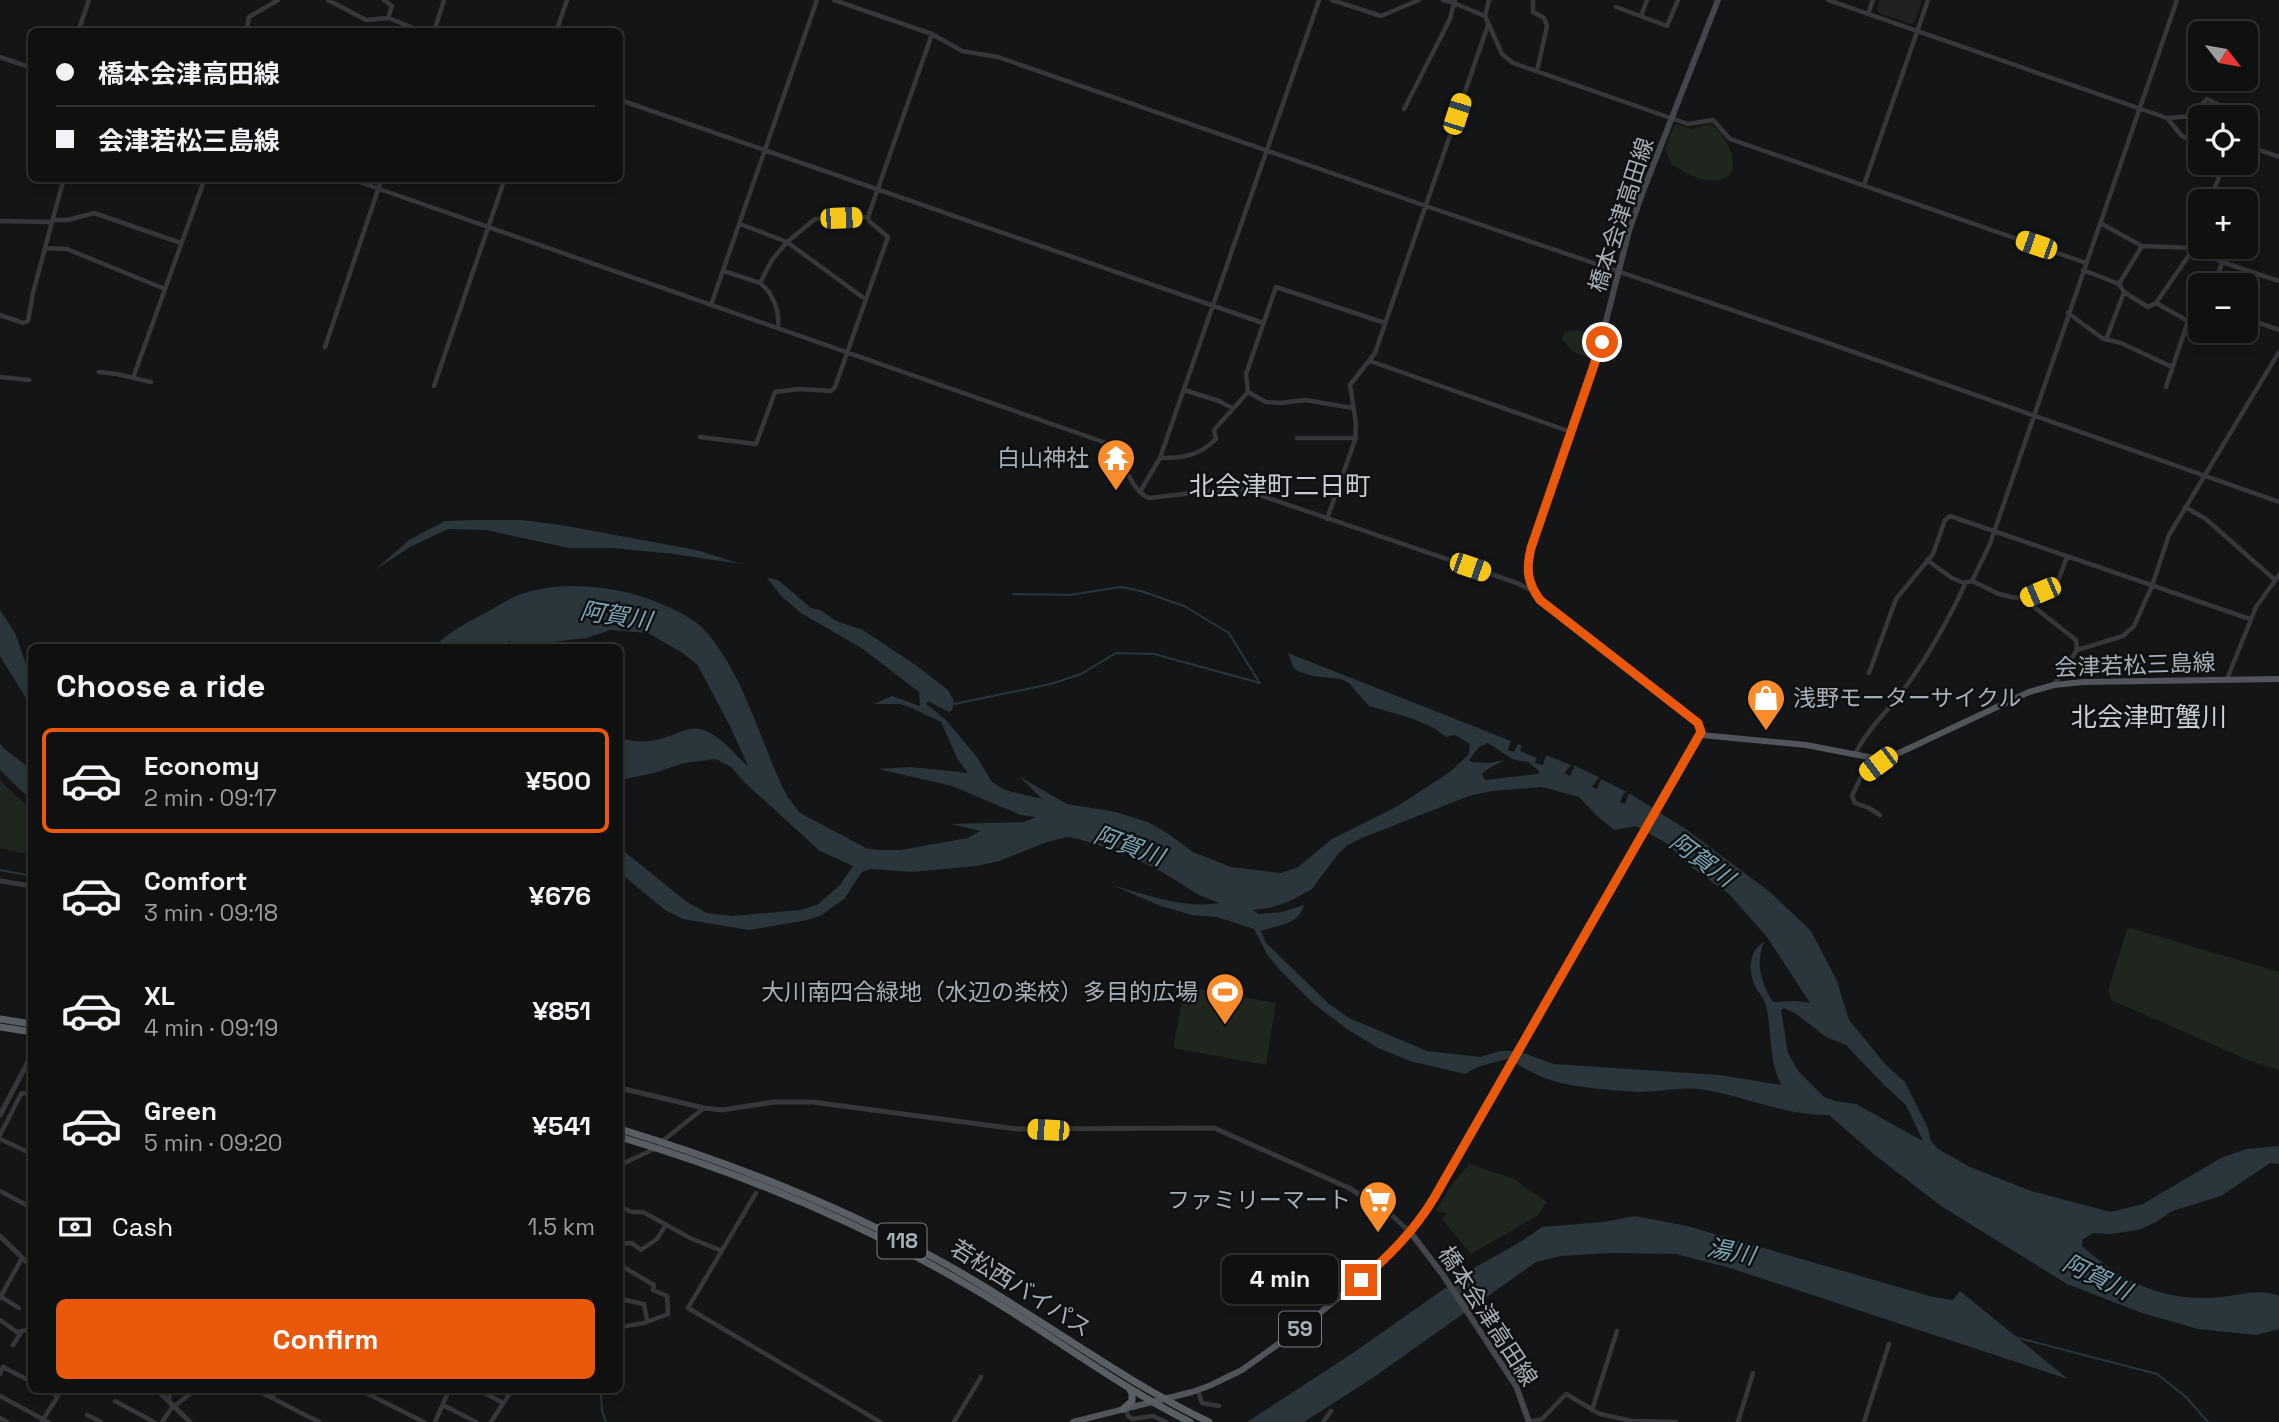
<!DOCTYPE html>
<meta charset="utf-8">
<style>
body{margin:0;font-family:"Space Grotesk","Noto Sans JP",sans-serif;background:#181919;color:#f1f3f6;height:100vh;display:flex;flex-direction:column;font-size:26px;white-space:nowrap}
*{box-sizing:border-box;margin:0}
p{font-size:23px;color:#9b9d9f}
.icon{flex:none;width:38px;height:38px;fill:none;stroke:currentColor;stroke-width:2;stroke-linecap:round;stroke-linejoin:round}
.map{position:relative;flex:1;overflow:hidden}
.sheet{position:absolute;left:28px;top:644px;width:595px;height:749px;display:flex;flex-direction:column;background:#0f1010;border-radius:10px;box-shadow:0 4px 10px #0003,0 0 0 2px #2f3030}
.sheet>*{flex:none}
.banner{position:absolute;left:28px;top:28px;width:595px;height:154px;border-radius:10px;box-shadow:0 4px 10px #0003,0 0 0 2px #2f3030;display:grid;align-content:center;height:154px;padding:0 28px;background:#0f1010}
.needle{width:46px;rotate:121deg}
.tools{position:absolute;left:2188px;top:21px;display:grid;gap:14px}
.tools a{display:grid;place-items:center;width:70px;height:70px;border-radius:10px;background:#0f1010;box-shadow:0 4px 10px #0003,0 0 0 2px #2f3030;font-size:35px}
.end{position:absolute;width:32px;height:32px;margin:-16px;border:9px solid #ea580c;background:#fff;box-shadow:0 0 0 4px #fff}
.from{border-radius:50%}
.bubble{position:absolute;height:49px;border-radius:10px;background:#0f1010;box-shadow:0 4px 10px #0003,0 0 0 2px #2f3030;font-size:23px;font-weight:700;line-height:49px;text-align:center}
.car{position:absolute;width:21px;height:42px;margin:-21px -10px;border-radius:9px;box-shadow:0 0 5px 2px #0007;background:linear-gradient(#f5c518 24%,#345 0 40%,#f5c518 0 76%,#345 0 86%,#f5c518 0)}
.banner b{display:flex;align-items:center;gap:24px;height:66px;font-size:26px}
.banner b+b{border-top:2px solid #2f3030}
.banner i{width:18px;height:18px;background:#f1f3f6}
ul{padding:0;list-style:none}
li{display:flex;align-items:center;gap:21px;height:105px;margin:0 14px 10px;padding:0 14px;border:4px solid transparent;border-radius:10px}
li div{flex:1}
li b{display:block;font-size:26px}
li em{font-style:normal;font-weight:700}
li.current{border-color:#ea580c}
li>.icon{width:63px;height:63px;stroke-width:1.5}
h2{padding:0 28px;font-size:32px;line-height:84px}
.pay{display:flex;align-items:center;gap:18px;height:77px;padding:0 28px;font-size:26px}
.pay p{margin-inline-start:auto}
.cta{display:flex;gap:14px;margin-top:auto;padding:14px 28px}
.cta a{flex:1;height:80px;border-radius:10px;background:#ea580c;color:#fff;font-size:28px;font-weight:700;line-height:80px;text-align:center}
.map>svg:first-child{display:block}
.built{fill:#202123}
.green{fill:#1f261e}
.water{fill:#2a363b;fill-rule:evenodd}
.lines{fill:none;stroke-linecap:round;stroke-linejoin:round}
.stream{stroke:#2a363b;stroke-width:2}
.minor{stroke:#35373b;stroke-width:4.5}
.tertiary{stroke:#35373b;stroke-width:5}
.secondary{stroke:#43474b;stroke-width:6}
.primary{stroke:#51555b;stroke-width:6}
.trunk{stroke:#595e64;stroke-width:7}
.route{stroke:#ea580c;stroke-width:9}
.labels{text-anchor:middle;stroke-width:5;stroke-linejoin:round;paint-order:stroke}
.shield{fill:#0f1011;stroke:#797f85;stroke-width:2}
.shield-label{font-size:21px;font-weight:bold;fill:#a6aeb7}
.street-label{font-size:23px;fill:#a6aeb7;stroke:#0f1011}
.poi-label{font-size:23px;fill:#a6aeb7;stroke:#0f1011;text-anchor:end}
.water-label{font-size:24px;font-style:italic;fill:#7ba4b4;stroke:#0f1011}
.quarter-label{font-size:26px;fill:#c7ccd3;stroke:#0f1011}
</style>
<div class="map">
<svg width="2279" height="1422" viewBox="0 0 2279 1422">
<rect width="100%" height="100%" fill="#141516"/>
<path class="built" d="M1880,0H1922L1914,23L1911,24L1879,13L1877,8Z"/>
<path class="green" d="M1675,124L1693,129L1710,124C1726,132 1748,174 1719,180C1703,184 1686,172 1672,165L1665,150Z
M1576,330L1599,337L1594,357C1579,357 1570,351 1562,338L1565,332Z
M0,781L31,809V855L0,848Z
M2130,928L2279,972V1070L2248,1060L2111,1000L2108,991L2127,929Z
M1185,986L1276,1003L1266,1065L1173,1048Z
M1469,1164L1512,1178L1547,1202L1537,1216L1471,1254L1442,1219L1446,1213L1436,1211L1450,1187Z"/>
<path class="water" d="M473,520H522L567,526L696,550L741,564L674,554L612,548H569L486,530L448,529L410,547L375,570L409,540L445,521Z
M767,578L778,580L811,608L820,610L836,621L863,630L917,666L948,690L954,701L952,710L949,712L928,701L926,704L945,719L977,757L992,782L1005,790L1042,799L1020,777L1067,804L1116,812L1148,822L1167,833L1193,852L1231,867L1281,873L1298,867L1332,839L1396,807L1450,772L1469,754L1470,744L1455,735L1446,737L1434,728L1411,718L1369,706L1349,683L1341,679L1313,676L1297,671L1293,667L1288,653L1511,741L1508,750L1514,752L1518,744L1522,746L1520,751L1537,758L1535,763L1543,765L1546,755L1571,765L1564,773L1570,776L1574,768L1573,765L1599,777L1592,787L1597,789L1601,779L1627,792L1624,793L1620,802L1625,804L1629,793L1687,830L1770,892L1811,931L1837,981L1849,1020L1886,1065L1905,1082L1928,1128L1931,1141L1938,1149L1970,1167L2031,1191L2111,1212L2143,1204L2221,1158L2246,1149L2279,1146V1164L2270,1163L2221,1196L2172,1211L2156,1222L2139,1230L2111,1234L2094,1233L2083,1239L2082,1246C2122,1282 2165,1303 2221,1297C2240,1295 2261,1288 2279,1296V1329L2256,1335L2198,1329L2142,1313L2067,1284L1941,1206L1876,1156L1829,1115C1785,1116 1743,1095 1699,1089C1680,1087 1659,1092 1640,1092C1618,1091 1570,1087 1550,1080C1536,1075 1521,1066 1507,1059L1477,1067L1465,1074L1410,1061L1378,1048L1347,1029L1314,1004L1278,968L1267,954L1254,929L1217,917L1192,915L1161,906L1112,885C1146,895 1185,909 1219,903L1199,895L1162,872L1128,855L1079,839L1067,837L1047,842L999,861L977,866L912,872L871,869L862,872L844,899L820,916L803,921L749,930L683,919L665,910L620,873V848L687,902L707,913L733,916L800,910L817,905L840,885L853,866L820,851L744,782L731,767L716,759L684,763L654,773L620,780V738C635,742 648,743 663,738C685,732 693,721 715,736C728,744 737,757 748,766L730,726L697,664L681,652L648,633L610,630L587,638L525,645L509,641L495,647L433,648C447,633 463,625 481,615C493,609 506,600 519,595C561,579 619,586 659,603C677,611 695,618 708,634C747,681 760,743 787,796L800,813L866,848L878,850H900L968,838L980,831L951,824L1024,822L1036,817L1021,815L952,786L878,769L911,767L968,773L958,760L941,722L912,708L900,704H874L892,696L920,706L919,692L863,649L801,613L781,596ZM1488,743L1512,759L1528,762L1539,771L1538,774L1485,780L1482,774L1488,769L1505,760L1490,763L1472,762L1469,760L1479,747ZM1542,787L1579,797L1597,816L1614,830L1636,826L1666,843L1690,866L1729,894L1767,937L1810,1003L1796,1001L1773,1002C1761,983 1755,963 1764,942C1749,950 1748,971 1755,986C1759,994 1766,1000 1767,1010C1770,1026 1770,1043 1773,1059C1774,1068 1778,1077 1781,1085L1719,1075L1554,1064L1518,1051H1500L1480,1057L1427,1051L1349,1018L1328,1003L1266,943L1261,931C1277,925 1298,926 1304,905L1282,912L1259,914L1253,910L1269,908L1288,902L1312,889L1338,854L1348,845L1362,838L1469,796L1492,791ZM1784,1008L1795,1013L1826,1037L1846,1045L1885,1086L1906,1105L1923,1141L1856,1104L1835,1101L1824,1097L1799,1072L1788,1053L1781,1010Z
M0,610L15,633L31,678V706L0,656Z
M0,743L3,748L31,769V800L0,770Z
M1635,1216L1687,1226L1933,1297L1953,1300L1960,1291L2068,1379L1730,1268L1676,1254L1612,1253L1561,1256L1536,1262L1374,1377L1304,1422H1247L1350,1355L1474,1268L1522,1241L1542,1227L1604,1222Z"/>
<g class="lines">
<path class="stream" d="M1013,594L1070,595L1121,587L1141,591L1184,606L1229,633L1259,682
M954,704L1051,684L1081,674L1116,653L1154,654L1260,683
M0,870L32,876
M2015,1337L2157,1374L2186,1397L2208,1422
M542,1390H556
M597,1390L601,1393L602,1411L606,1422"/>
<path class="minor" d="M328,0L366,20L388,18L424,32
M384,0L392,6L388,18
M834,0L932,34L962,51L998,57L1426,206L1811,337L2279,502
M1332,0L1381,16L1419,0
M1443,0L1454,3L1455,0
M1533,0V12L1544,18L1547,26L1537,71
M1828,0L2167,118L2182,136L2200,146
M1616,7L1667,26L1678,0
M1868,14L1873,0
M1485,16L1489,0
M1641,16L1647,0
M78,32L89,0
M246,32L249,17L278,0
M434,32L444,0
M556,32L567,0
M0,57L32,68
M620,100L1263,323
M1404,109L1450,19L1454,3L1485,16L1502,54L1513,63L1688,124L1713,120L1730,139L2086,263
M2169,118L2190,116L2207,99L2244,117
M2245,145L2279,157
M348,178L1109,444C1126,459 1128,489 1149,498L1236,488L1245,490L1517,583L1533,591
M1864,185L1928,0
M2210,201L2224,163
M868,217L932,34
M53,220H68L94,213L181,243
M0,221L52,222L64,178
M2100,223L2142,246L2194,248L2222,262L2279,281
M2142,246L2119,284L2124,292L2148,307L2156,303L2194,248L2200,229
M45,248L67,249L165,289
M2083,270L2119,284
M724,271L760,283L772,260L787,242L740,224
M760,283C773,293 780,311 778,328
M2215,285L2222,262
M2156,303L2188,321
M711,305L817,0
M2068,313L2102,338L2121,343L2172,367
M0,315L23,323L28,321L33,293L52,222
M2245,318L2279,330
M2106,340L2124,292
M325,347L382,178
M1370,361L1571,432
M99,372L117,374L151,382
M0,377L29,380
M133,378L205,178
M434,386L505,178
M2166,387L2188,321L2200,306
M1184,390L1219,401L1232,408
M1353,408L1305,400L1280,403L1266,402L1248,392L1246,374L1276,287L1385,323
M700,437L756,444L775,392L799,389L831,391L835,387L888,237L869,221L868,217L815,219L787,242L865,299
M1297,438H1356
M1161,458C1183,458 1199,456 1216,439L1214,430L1248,392
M1140,492L1160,458L1319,0
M2185,507L2206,519L2275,580
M1327,519L1355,440L1356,424L1350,385L1375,353L1488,25
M1927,560L1952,578L1964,583L1972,581L1999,594L2012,597L2024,599L2056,586L2067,557
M1972,581L1990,544L2177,0
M2024,599L2076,640L2077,650L2054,685
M2077,650L2123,636L2134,626L2152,586L2169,535L2279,352
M1869,673L1896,599L1933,554L1945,520L1950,516L2250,619
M2227,679L2256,607L2279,575
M1855,754C1868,728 1890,709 1907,685C1930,653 1949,619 1966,582
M1880,815L1869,808L1855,803L1852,796L1861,777L1884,760
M0,1135L21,1094L24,1093L32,1096
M0,1139L32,1154
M660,1143L704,1108
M620,1165L654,1149
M0,1191L32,1208
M756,1193L688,1308L880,1422
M620,1207L632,1212H643L690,1238L722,1251
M620,1244L632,1243L641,1250L657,1239L666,1225
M620,1265L654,1285L653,1290L667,1296L668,1314L644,1323L620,1327
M1,1297L19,1308
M0,1298L22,1258
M620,1299L644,1304L647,1320
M0,1320L17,1332L27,1330L32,1334
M13,1345L22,1331
M0,1374L3,1367L32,1382
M46,1390L58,1396
M256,1390L272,1398L276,1390
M360,1390L424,1422
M479,1390L503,1403
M1198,1390L1202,1403L1219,1406
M0,1396L48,1422
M272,1398L319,1422
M115,1401L154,1422
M169,1401L170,1390
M443,1405L476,1422
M1126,1409L1128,1416L1132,1419L1153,1416L1166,1422
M1592,1410L1617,1331
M87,1415L101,1422
M0,1418L7,1422
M42,1421L62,1390
M162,1422L171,1409L195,1390
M435,1422L449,1390
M491,1422L512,1390
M954,1422L981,1377
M1323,1422L1331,1411
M1529,1422L1542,1419L1566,1394L1600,1414L1632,1421L1676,1422
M1738,1422L1753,1373
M1864,1422L1889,1344"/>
<path class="tertiary" d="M0,881L32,886
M620,1088L704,1108L722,1110L774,1102H812L1017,1129L1214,1128L1349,1188L1388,1212L1411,1233
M0,1115L32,1054
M0,1236L32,1267
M157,1390L190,1422"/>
<path class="secondary" d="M1701,735V729L1698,724L1540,599L1531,587L1527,570L1531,549L1595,364L1629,231L1642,194L1718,0
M1411,1233L1443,1275L1516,1386L1529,1422"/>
<path class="primary" d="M1073,1422L1192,1392L1209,1386L1242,1370L1305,1325L1385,1260L1411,1233L1434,1198L1701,735L1806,745L1884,760L2029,692L2054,685L2083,682L2279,679"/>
<path class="trunk" d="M0,1019L32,1024
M0,1027L32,1032
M620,1129C732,1163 842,1206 944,1263C1034,1313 1116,1377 1209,1422
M620,1137C741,1173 858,1221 967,1285C1043,1328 1112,1383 1190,1422
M1123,1409L1132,1401V1393L1129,1388"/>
</g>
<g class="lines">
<path class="route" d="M1361,1280C1390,1255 1414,1231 1434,1198L1701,732L1698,723L1540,600C1527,582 1526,569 1531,548L1602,342"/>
</g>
<defs>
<symbol id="temple-pin" viewBox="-11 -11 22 30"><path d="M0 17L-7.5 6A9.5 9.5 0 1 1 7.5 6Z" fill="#f88b2a" stroke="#0f1011"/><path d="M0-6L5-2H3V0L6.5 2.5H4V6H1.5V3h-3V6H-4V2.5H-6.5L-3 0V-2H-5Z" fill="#fff"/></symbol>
<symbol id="shop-pin" viewBox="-11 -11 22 30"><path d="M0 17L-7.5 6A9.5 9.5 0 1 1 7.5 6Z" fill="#f88b2a" stroke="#0f1011"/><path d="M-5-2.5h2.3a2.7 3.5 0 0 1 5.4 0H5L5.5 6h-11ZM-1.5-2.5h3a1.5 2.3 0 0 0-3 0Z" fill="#fff"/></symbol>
<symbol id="stadium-pin" viewBox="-11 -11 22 30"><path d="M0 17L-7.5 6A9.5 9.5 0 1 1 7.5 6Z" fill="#f88b2a" stroke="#0f1011"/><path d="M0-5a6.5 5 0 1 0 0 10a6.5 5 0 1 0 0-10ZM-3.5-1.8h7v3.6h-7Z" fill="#fff"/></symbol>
<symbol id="supermarket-pin" viewBox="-11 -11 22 30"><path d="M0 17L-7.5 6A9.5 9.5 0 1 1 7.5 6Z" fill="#f88b2a" stroke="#0f1011"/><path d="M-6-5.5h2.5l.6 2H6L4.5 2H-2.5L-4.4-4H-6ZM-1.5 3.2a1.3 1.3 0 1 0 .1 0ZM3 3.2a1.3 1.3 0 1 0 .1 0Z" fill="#fff"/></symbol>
</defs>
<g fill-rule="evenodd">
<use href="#temple-pin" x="1094" y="436" width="44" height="60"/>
<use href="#shop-pin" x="1744" y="676" width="44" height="60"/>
<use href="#stadium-pin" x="1203" y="970" width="44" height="60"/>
<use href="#supermarket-pin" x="1356" y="1178" width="44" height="60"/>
</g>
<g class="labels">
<g class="shield">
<rect x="877.5" y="1223.5" width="49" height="35" rx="5"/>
<rect x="1279" y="1311.5" width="42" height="35" rx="5"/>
</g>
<g class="shield-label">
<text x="902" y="1248">118</text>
<text x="1300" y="1336">59</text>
</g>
<g class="street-label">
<text transform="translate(1621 215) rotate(-72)" y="8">橋本会津高田線</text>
<text transform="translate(2135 665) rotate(-2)" y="8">会津若松三島線</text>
<text transform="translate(1021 1288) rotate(32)" y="8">若松西バイパス</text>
<text transform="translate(1488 1316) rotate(57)" y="8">橋本会津高田線</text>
</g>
<g class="poi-label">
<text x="1089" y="466">白山神社</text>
<text x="1793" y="706" text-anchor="start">浅野モーターサイクル</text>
<text x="1198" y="1000">大川南四合緑地（水辺の楽校）多目的広場</text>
<text x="1351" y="1208">ファミリーマート</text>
</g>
<g class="water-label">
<text transform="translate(616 616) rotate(9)" y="8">阿賀川</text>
<text transform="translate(1129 846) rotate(20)" y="8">阿賀川</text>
<text transform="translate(1702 860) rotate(36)" y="8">阿賀川</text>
<text transform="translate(1731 1252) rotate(11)" y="8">湯川</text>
<text transform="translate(2097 1277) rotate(26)" y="8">阿賀川</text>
</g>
<g class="quarter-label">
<text x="1280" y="495">北会津町二日町</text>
<text x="2149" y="726">北会津町蟹川</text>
</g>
</g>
</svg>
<div class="tools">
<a><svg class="needle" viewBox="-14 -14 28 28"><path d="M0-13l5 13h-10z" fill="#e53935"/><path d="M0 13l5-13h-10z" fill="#9b9d9f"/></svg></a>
<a><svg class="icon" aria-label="locate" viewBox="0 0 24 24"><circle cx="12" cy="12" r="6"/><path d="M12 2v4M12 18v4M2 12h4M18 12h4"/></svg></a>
<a>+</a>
<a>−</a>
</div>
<i class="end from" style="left:1602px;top:342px"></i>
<i class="end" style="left:1361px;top:1280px"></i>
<div class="bubble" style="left:1222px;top:1255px;width:116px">4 min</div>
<i class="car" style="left:1457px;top:114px;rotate:18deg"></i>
<i class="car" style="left:841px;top:218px;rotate:88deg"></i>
<i class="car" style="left:2036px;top:245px;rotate:289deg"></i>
<i class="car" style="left:1470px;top:567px;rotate:109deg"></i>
<i class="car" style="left:2040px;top:592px;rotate:247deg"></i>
<i class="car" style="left:1878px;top:764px;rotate:233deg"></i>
<i class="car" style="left:1048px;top:1130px;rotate:273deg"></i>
<div class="banner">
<b><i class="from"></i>橋本会津高田線</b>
<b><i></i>会津若松三島線</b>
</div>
<section class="sheet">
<h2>Choose a ride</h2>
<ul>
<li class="current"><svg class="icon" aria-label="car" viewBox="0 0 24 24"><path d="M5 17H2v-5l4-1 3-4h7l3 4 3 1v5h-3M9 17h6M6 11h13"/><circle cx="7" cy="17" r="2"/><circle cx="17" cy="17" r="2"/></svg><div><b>Economy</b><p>2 min · 09:17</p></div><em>¥500</em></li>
<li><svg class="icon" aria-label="car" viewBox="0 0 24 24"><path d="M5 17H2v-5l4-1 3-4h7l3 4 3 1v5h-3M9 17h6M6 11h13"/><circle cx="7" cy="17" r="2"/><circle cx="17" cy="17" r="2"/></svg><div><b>Comfort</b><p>3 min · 09:18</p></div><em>¥676</em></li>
<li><svg class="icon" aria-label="car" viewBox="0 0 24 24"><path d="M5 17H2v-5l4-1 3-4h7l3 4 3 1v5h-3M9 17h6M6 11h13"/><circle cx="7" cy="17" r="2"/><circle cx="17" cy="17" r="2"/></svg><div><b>XL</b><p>4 min · 09:19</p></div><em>¥851</em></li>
<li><svg class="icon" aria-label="car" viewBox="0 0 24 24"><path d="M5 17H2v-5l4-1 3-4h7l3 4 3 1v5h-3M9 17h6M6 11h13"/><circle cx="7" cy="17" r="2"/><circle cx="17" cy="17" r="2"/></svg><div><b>Green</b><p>5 min · 09:20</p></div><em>¥541</em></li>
</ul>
<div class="pay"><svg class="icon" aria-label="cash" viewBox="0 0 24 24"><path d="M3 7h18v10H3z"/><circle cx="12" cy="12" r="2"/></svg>Cash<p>1.5 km</p></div>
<div class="cta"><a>Confirm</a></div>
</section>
</div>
